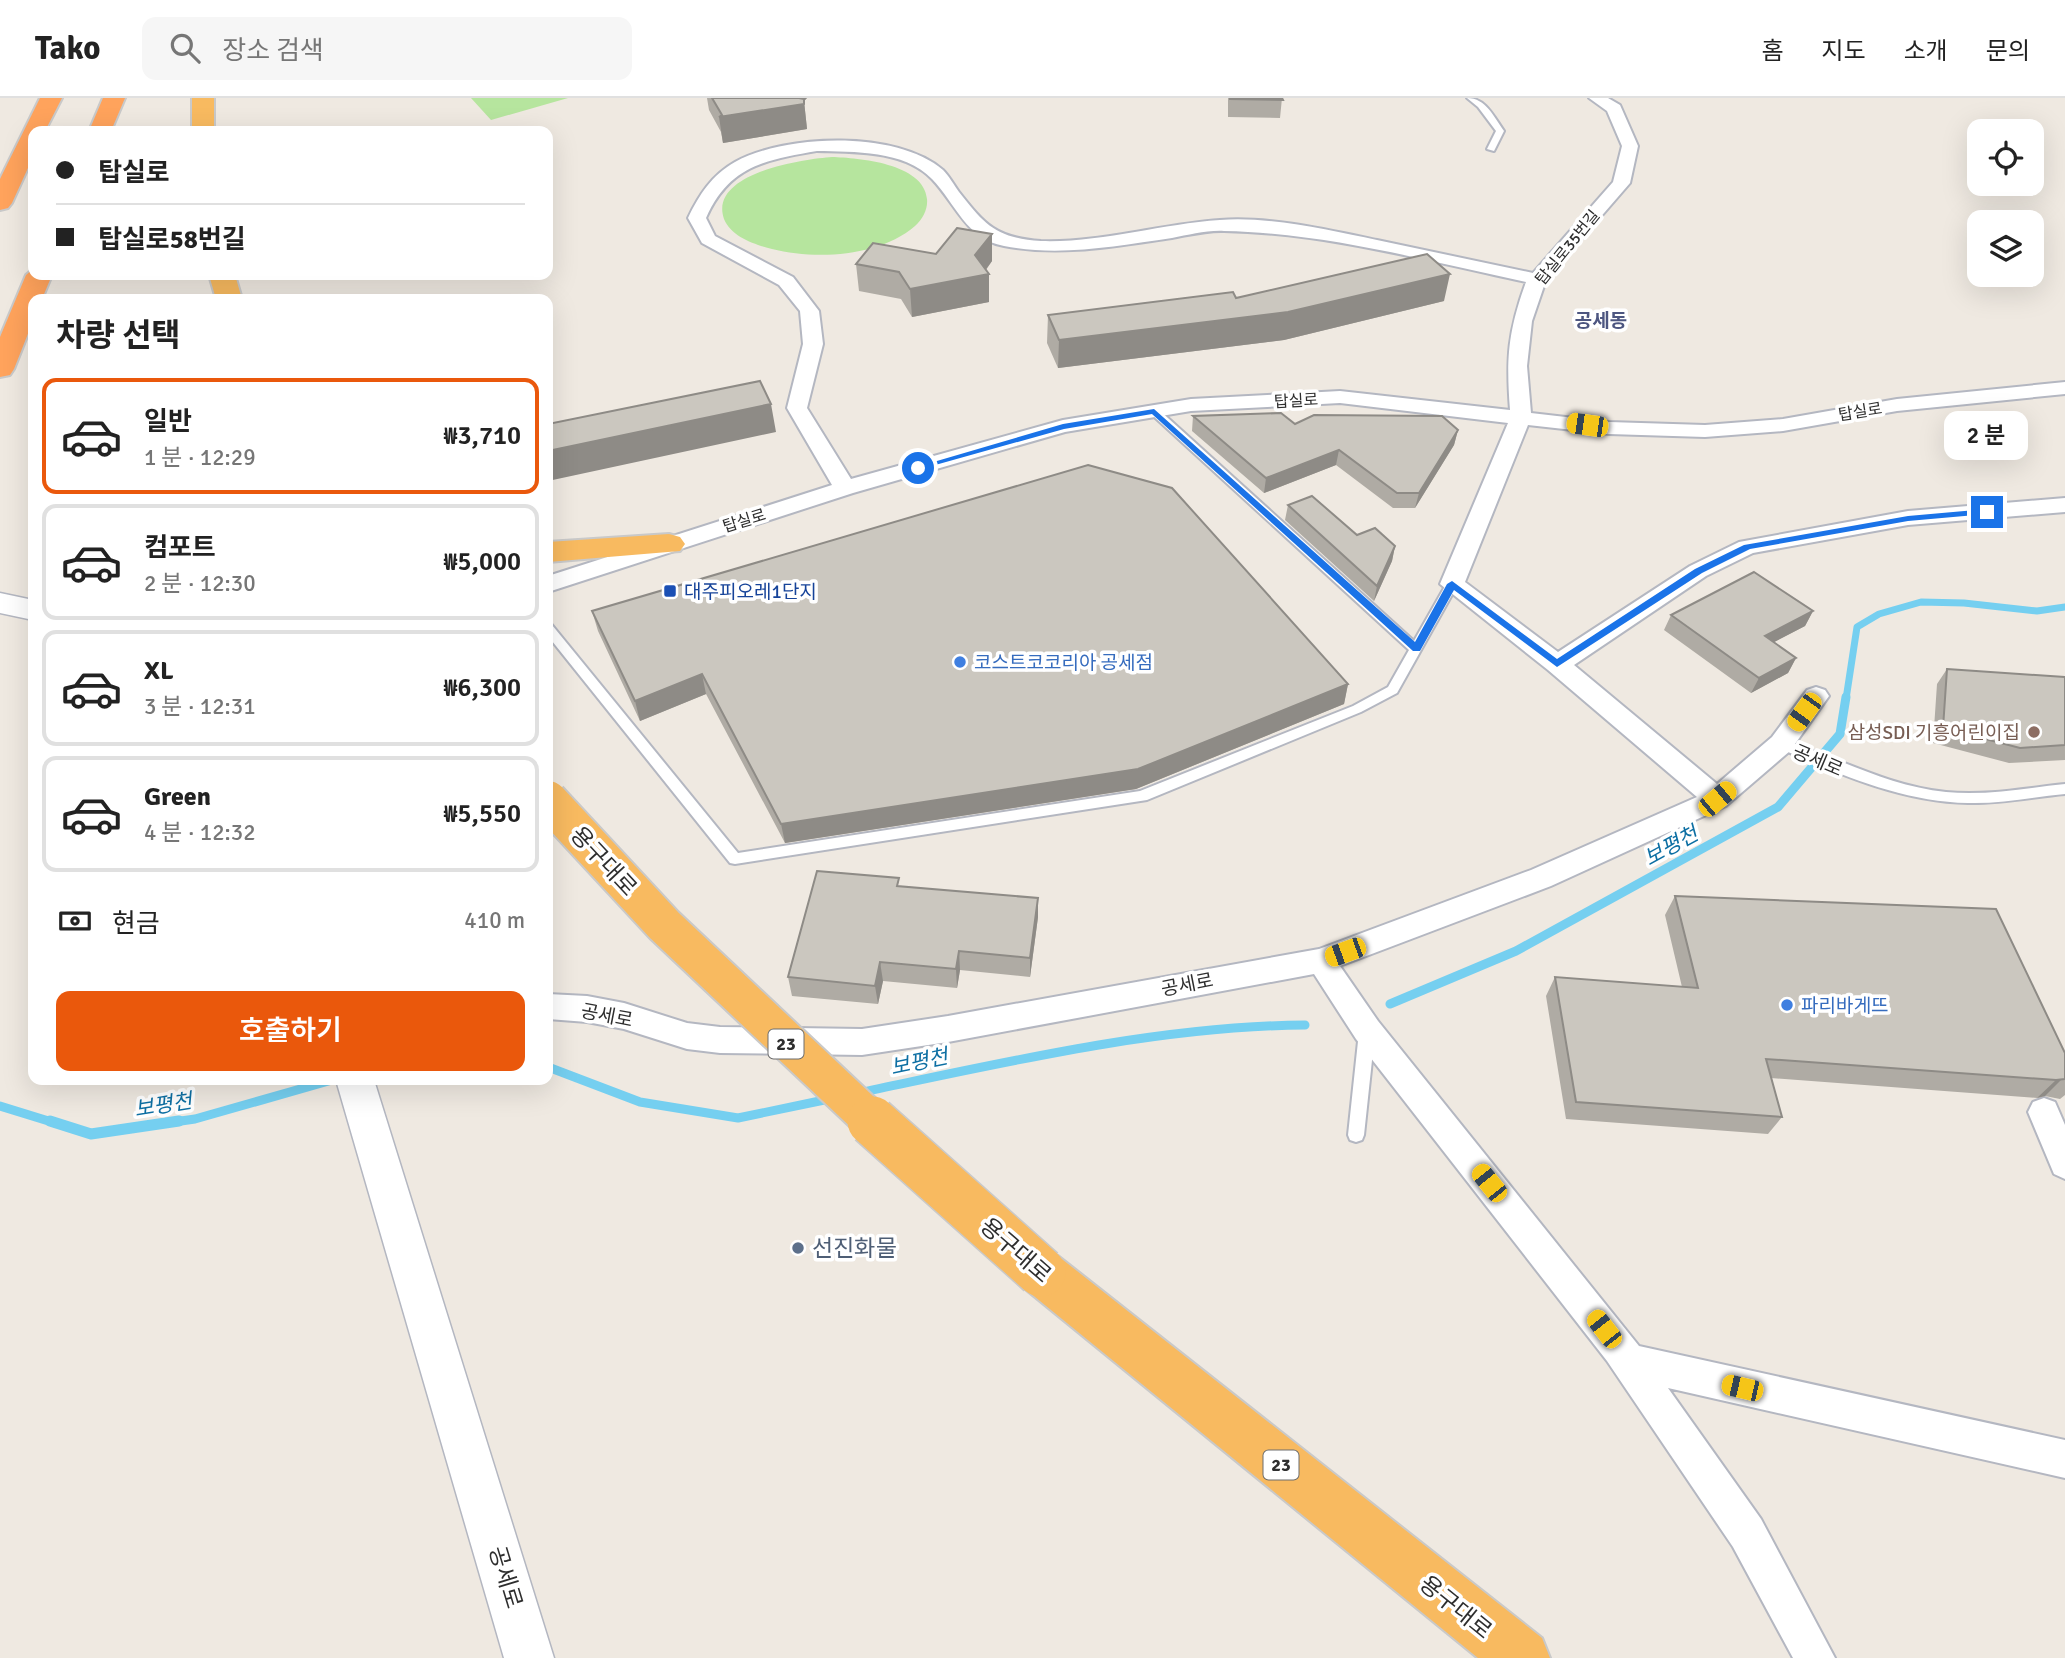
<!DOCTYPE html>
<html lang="ko">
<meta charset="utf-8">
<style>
body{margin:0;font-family:Signika,"Noto Sans KR",sans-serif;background:#f6f6f6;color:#222;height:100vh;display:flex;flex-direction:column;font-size:26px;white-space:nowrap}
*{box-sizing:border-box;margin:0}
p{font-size:23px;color:#767676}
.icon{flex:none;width:38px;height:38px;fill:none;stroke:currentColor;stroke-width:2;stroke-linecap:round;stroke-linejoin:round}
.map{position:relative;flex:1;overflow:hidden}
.sheet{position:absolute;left:28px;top:196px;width:525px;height:791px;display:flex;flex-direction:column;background:#fff;border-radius:14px;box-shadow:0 7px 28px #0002}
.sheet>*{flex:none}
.guide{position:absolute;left:28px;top:28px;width:525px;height:154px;border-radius:14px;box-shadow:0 7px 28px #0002;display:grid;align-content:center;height:154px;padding:0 28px;background:#fff}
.tools{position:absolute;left:1967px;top:21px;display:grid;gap:14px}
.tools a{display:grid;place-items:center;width:77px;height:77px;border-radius:14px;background:#fff;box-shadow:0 7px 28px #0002;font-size:35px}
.end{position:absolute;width:32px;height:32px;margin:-16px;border:9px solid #1a73e8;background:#fff;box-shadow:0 0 0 4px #fff}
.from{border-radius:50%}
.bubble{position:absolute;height:49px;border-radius:14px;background:#fff;box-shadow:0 7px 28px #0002;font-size:23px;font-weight:600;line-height:49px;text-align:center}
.car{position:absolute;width:21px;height:42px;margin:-21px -10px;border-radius:9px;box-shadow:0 0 5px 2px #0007;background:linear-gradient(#f5c518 24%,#345 0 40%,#f5c518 0 76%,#345 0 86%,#f5c518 0)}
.guide b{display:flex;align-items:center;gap:24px;height:66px;font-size:26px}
.guide b+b{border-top:2px solid #e0e0e0}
.guide i{width:18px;height:18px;background:#222}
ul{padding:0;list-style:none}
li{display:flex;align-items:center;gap:21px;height:116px;margin:0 14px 10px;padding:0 14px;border:4px solid #e0e0e0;border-radius:14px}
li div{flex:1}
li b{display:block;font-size:26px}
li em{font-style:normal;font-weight:600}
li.active{border-color:#ea580c}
li>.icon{width:63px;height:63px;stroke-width:1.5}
h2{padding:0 28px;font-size:32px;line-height:84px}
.pay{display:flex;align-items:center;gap:18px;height:77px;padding:0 28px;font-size:26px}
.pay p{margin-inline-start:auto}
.primary-button{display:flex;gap:14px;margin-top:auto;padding:14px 28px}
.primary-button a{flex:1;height:80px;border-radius:14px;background:#ea580c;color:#fff;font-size:28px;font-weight:600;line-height:80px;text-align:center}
header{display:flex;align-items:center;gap:42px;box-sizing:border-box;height:98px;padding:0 35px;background:#fff;border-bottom:2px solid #e0e0e0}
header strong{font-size:33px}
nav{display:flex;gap:38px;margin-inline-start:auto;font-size:24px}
.search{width:490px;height:63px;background:#f6f6f6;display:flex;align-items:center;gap:18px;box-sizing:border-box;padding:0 24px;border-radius:14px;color:#767676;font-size:26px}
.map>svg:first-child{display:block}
.green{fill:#b6e59e}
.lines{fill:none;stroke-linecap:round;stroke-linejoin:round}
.stream-far2{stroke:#75cff0;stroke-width:7}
.stream-far1{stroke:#75cff0;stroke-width:9}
.stream{stroke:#75cff0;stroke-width:11}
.service-casing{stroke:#b4b7c1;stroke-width:4}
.minor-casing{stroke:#b4b7c1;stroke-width:4}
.tertiary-casing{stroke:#b4b7c1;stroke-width:3}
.trunk-casing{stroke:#c9c9c9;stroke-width:4}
.motorway-casing{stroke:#c9c9c9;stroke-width:4}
.service{fill:#fff;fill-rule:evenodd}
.minor{fill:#fff;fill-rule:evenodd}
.tertiary{fill:#fff;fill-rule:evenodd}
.trunk{fill:#f8ba60;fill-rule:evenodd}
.motorway{fill:#ffa35c;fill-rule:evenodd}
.trunk-bridge-far1-casing{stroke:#c9c9c9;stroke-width:42;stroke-linecap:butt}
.trunk-bridge-casing{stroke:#c9c9c9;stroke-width:52;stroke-linecap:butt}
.trunk-bridge-far1{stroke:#f8ba60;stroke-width:38}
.trunk-bridge{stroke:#f8ba60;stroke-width:49}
.wall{fill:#afaba4}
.shaded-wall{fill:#8e8b86}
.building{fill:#cbc7bf;stroke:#8e8b86;stroke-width:2}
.route{fill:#1a73e8}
.transit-dot{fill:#1a4fb4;stroke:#fff;stroke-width:2.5}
.shop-dot{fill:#3f7fe0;stroke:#fff;stroke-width:2.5}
.education-dot{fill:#8d6e63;stroke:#fff;stroke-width:2.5}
.service-dot{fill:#5c6f8a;stroke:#fff;stroke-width:2.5}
.labels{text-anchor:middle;stroke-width:7;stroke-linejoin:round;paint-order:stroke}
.far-street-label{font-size:16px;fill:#2e2e2e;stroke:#fff}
.shield{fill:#fff;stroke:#6d6d6d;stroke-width:2}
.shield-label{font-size:18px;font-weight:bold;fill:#2e2e2e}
.far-quarter-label{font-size:19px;font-weight:bold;fill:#4d5680;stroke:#fff}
.transit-label{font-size:19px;fill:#164399;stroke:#fff;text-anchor:start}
.shop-label{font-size:19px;fill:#366cbe;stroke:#fff;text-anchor:start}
.education-label{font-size:19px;fill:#785e54;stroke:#fff;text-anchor:end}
.street-label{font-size:19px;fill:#2e2e2e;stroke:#fff}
.water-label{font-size:21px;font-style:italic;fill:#0d6fa3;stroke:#fff}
.near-street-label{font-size:23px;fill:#2e2e2e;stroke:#fff}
.near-service-label{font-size:23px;fill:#4e5e75;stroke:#fff;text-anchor:start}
</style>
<header>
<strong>Tako</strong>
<div class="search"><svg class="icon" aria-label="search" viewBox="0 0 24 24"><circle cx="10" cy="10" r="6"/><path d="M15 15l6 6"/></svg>장소 검색</div>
<nav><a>홈</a><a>지도</a><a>소개</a><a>문의</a></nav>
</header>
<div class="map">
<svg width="2065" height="1560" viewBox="0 0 2065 1560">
<rect width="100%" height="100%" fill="#efe9e1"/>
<path class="green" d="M471,0H568L491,22Z
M832,59C858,60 924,65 927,101C928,111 923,121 915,128C879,159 816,162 772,151C756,147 731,139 724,121C708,75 804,61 832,59Z"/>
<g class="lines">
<path class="stream-far2" d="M1846,601L1857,529L1879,516L1921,504L1964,505L2037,513L2065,509"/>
<path class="stream-far1" d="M1390,906L1516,853L1778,709L1840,636L1846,599
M548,969L640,1004L738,1020L834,1000
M858,995C1002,965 1158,928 1305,927
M0,1008L55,1025
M167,1025L195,1021L332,982"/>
<path class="stream" d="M50,1023L91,1036L179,1023"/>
<defs>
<path id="service" d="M1467,0C1486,0 1494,19 1504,33L1494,53L1487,51L1496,33L1478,9Z
M1154,310L1158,311L1414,543L1448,483H1456L1458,486L1397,595L1361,614L1147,702L735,766L730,765L548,538V526L552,527L738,755L1140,693L1353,608L1388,589L1409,552L1150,315V311Z
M1781,641C1837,659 1887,688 1946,694C1986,698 2026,690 2065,686V696C2033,699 2000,706 1968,705C1901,704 1837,675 1776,649L1775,646L1776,643Z
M1367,928L1372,929L1375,934L1364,1037L1362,1042L1356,1044L1350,1042L1348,1037L1359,934L1362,929Z"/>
<path id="minor" d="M1589,0H1608L1620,7L1638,48L1630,85L1546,182L1532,223L1527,268L1531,315L1609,324L1705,327L1783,321L1897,301L2065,284V296L1897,313L1783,333L1705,339L1609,336L1528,327L1465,484L1558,554L1690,468L1739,444L1908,413L2065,400V414L1908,427L1753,455L1706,478L1574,567L1717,686L1772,639L1807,592L1816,589L1825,592L1829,598L1790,653L1726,708L1551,788L1340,868L1378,923L1639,1248L2065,1342V1380L1668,1290L1761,1421L1835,1560H1793L1733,1449L1607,1263L1356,941L1314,876L948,944L862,957L720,955L687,951L624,931L587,924L548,921V896L587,898L624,905L687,925L720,929L862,931L948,918L1319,851L1531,772L1697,699L1548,572L1440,486L1508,325L1340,305L1191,313L1065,334L853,395L548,494V478L832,387L787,310L803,246L800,213L779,187L702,145L688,120C699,97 712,77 735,64C786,36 897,32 943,72C949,78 954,87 959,94C985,127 996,140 1041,143C1101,145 1160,126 1220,122C1268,118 1329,132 1377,142C1429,153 1481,164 1533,175L1613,84L1622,48L1607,13ZM817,53C854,54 904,52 932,81C956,106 966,141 1004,148C1060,159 1116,148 1172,140C1189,137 1207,132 1224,133C1327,135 1427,163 1526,184C1508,234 1506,260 1510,312L1340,293L1191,301L1063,322L851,381L807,310L823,246L819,213L793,179L715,138L706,120C729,68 765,62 817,53Z
M2044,1000L2055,1004L2065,1027V1081L2054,1076L2028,1014L2033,1004Z"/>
<path id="tertiary" d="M0,495L33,502V522L0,515Z
M336,982H374L554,1560H504Z"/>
<path id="trunk" d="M192,0H214V33H192Z
M209,177H235L242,201H216Z
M669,436L680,439L685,446L680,453L548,464V444Z
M1041,1152L1058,1158L1542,1540L1550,1560H1478L1024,1190L1017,1174L1024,1158Z"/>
<path id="motorway" d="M40,0H62L45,33H33V59L12,105L8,110L0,112V81Z
M103,0H125L111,33H89Z
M33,171V177H52L42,201H33V223L14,271L10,277L0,279V239L26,177Z"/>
</defs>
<use href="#service" class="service-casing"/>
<use href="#minor" class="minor-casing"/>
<use href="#tertiary" class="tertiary-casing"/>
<use href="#trunk" class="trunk-casing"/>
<use href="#motorway" class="motorway-casing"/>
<use href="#service" class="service"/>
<use href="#minor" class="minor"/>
<use href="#tertiary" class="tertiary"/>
<use href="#trunk" class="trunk"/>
<use href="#motorway" class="motorway"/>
<defs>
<path id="trunk-bridge-far1" d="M548,702L664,827L874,1025"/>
<path id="trunk-bridge" d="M872,1023L1041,1174"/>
</defs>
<use href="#trunk-bridge-far1" class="trunk-bridge-far1-casing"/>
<use href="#trunk-bridge" class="trunk-bridge-casing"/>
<use href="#trunk-bridge-far1" class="trunk-bridge-far1"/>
<use href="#trunk-bridge" class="trunk-bridge"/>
</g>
<path class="wall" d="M707,0H807L804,3L807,31L723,45L721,34L709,12Z
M1228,0H1282L1280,20L1228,19Z
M992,136V163L986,172L989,204L912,219L901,201L859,193L856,166L936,156Z
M1236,200L1444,203L1284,242L1058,270L1047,245L1048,217Z
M1193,318L1295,326L1458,332L1454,347L1415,410H1393L1336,367L1264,395L1192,333Z
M1288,407L1357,437L1395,448L1392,463L1374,503L1285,422Z
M592,513L1348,586L1344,606L1136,691L785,745L706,596L640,623L598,533Z
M1813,513L1805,528L1774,544L1796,560L1788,575L1751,595L1664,532L1671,517Z
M1947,571L2065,579V662L2009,665L1933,645L1937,586Z
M900,788L1038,819L1030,879L960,872L957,890L883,883L878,906L792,898L788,879Z
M1675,798L2065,955V997L2060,1001L2045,998L2037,1000L1771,980L1782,1019L1768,1036L1566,1021L1546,898L1555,879L1682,889L1665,817Z"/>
<path class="shaded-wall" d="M784,0H807L804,3L807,31L723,45L719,19Z
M992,136V163L981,178L989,176V204L912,219L910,191L975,157Z
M1450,176L1444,203L1284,242L1058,270L1059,242Z
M771,306L776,334L548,383V353Z
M1458,332L1454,347L1415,410L1419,395Z
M1339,352L1336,367L1264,395L1266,380Z
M1395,448L1392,463L1374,503L1377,488Z
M1813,513L1805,528L1757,553L1765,538Z
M1796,560L1788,575L1751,595L1759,580Z
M702,576L706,596L640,623L635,603Z
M1348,586L1344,606L1136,691L785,745L781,726Z
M1038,800V819L1030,879V860Z
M959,853L960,872L957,890L956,871Z
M880,864L883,883L878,906L875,888Z
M2063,980L2045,998L2037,1000L2056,982Z"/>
<path class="building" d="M712,0H799L804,1V6L719,19L722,17Z
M1230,0H1282L1283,2L1230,1Z
M957,130L992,136L975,157L989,176L910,191L899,174L856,166L873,145L936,156Z
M1427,156L1450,176L1288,214L1059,242L1048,217L1233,194L1236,200Z
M760,283L771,306L548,353V326Z
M1281,315L1295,326L1314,317L1442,318L1458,332L1419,395H1397L1339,352L1266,380L1193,318Z
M1088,367L1172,390L1348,586L1138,671L781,726L702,576L635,603L592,513Z
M1312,398L1357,437L1375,430L1395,448L1377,488L1288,407Z
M1754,474L1813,513L1765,538L1796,560L1759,580L1671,517Z
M1947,571L2065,579V647L2020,650L1943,630Z
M817,773L899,780L897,788L1038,800L1030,860L959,853L956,871L880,864L875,888L788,879Z
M1675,798L1996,811L2065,955V981L2056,982L1766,961L1782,1019L1576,1004L1555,879L1698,890Z"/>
<path class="route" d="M1154,311L1415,544L1447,486L1452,483L1557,561L1695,471L1744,447L1908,418L1987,411L1991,414L1987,416L1908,423L1750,451L1702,475L1557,569L1454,492L1420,553H1413L1152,316L1064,331L921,371L913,370L1063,326Z"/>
<rect class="transit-dot" x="663" y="486" width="14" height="14" rx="3.5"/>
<g class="shop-dot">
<circle cx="960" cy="564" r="7"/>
<circle cx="1787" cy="907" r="7"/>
</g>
<circle class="education-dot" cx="2034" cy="634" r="7"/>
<circle class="service-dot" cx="798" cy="1150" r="7"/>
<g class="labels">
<g class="far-street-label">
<text transform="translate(1567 149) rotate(-51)" y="6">탑실로35번길</text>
<text transform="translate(1296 302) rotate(-3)" y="6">탑실로</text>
<text transform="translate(1860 313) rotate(-9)" y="6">탑실로</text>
<text transform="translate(744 422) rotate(-17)" y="6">탑실로</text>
</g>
<g class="shield">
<rect x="768.5" y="931.5" width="35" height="29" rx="5"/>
<rect x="1263.5" y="1352.5" width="35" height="29" rx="5"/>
</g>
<g class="shield-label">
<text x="786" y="952">23</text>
<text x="1281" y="1373">23</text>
</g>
<g class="far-quarter-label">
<text x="1601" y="229">공세동</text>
</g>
<g class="transit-label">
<text x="684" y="500">대주피오레1단지</text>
</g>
<g class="shop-label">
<text x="974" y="571">코스트코코리아 공세점</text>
<text x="1801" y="914">파리바게뜨</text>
</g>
<g class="education-label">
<text x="2020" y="641">삼성SDI 기흥어린이집</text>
</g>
<g class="street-label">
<text transform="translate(1818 662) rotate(23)" y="7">공세로</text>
<text transform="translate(1187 886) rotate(-11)" y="7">공세로</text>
<text transform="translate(607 917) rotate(11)" y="7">공세로</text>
</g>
<g class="water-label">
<text transform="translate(1671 748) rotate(-29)" y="7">보평천</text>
<text transform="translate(919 964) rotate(-12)" y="7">보평천</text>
<text transform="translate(163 1007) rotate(-9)" y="7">보평천</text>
</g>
<g class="near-street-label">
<text transform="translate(604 763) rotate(47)" y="8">용구대로</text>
<text transform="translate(1016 1152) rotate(41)" y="8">용구대로</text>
<text transform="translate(506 1479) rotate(73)" y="8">공세로</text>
<text transform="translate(1456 1509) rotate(39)" y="8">용구대로</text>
</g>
<g class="near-service-label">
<text x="812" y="1158">선진화물</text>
</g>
</g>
</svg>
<div class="tools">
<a><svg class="icon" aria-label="locate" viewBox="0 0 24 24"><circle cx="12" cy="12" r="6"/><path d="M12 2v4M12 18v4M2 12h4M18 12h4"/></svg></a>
<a><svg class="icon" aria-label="layers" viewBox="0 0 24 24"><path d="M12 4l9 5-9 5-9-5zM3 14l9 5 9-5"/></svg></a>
</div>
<i class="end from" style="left:918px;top:370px"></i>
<i class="end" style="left:1987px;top:414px"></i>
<div class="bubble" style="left:1944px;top:313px;width:84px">2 분</div>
<i class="car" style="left:1587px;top:327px;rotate:278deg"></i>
<i class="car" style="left:1804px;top:614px;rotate:216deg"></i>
<i class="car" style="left:1717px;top:701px;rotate:50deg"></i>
<i class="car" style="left:1345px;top:854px;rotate:250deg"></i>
<i class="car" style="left:1489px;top:1085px;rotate:321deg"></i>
<i class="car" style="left:1604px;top:1231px;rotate:322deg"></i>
<i class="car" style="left:1742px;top:1290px;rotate:283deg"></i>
<div class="guide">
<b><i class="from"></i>탑실로</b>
<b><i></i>탑실로58번길</b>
</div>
<section class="sheet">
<h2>차량 선택</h2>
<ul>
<li class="active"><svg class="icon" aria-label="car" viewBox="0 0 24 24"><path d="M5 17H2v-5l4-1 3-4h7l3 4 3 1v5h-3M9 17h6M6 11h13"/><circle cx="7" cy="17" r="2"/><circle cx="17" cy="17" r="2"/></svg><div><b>일반</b><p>1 분 · 12:29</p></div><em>₩3,710</em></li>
<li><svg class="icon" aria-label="car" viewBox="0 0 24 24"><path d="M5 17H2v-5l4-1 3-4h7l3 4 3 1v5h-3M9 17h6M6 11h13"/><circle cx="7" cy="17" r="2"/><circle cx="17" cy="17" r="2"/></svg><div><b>컴포트</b><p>2 분 · 12:30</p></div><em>₩5,000</em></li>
<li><svg class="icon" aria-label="car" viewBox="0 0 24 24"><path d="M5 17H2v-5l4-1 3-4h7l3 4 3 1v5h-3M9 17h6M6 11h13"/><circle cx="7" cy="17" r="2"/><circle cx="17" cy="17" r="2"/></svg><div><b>XL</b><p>3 분 · 12:31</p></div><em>₩6,300</em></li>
<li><svg class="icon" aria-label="car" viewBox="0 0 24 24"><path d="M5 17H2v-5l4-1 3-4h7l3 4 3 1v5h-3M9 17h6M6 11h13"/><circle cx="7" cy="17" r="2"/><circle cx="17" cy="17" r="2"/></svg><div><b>Green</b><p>4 분 · 12:32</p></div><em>₩5,550</em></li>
</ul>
<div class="pay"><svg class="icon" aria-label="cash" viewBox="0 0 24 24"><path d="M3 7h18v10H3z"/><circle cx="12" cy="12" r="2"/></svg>현금<p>410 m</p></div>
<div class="primary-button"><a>호출하기</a></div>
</section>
</div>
